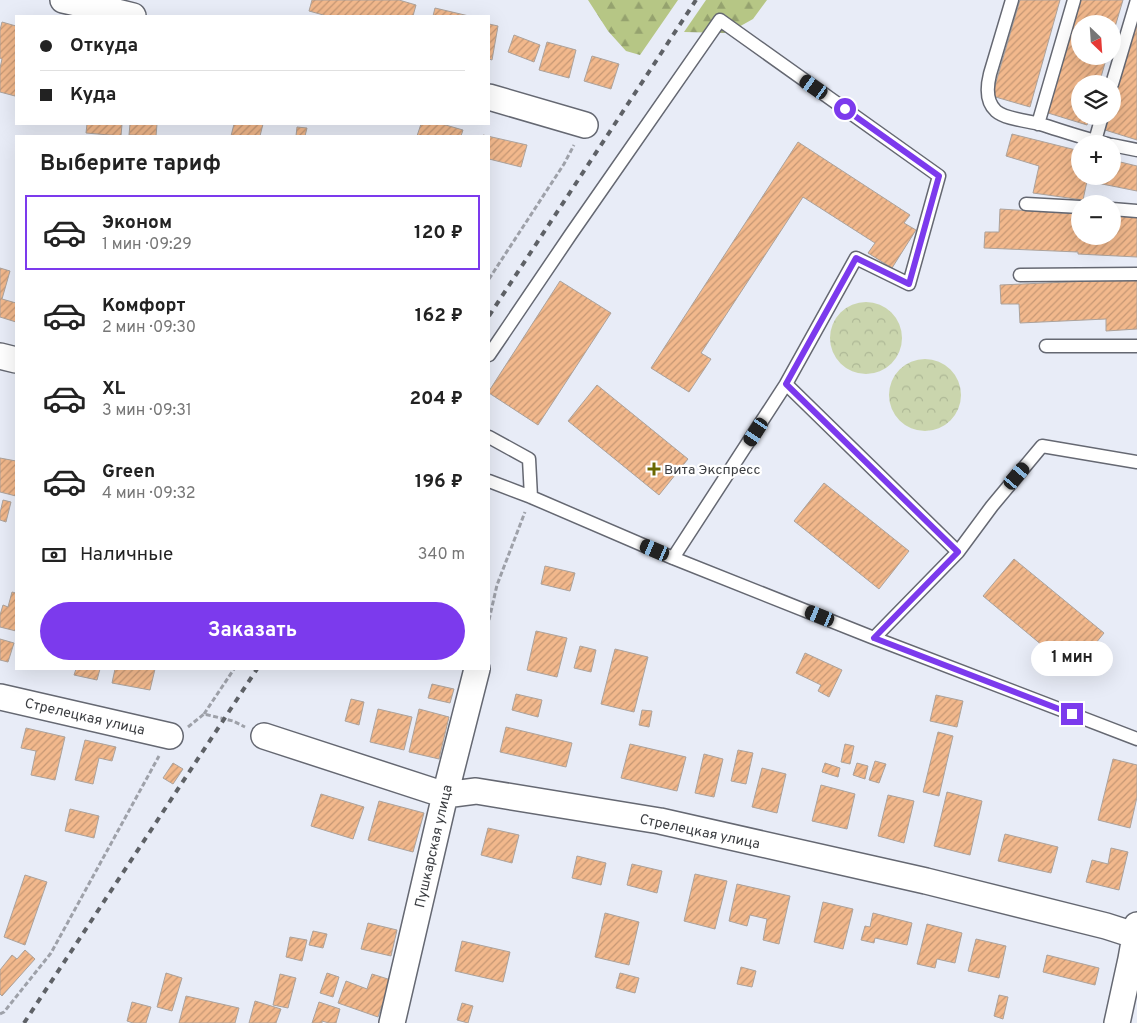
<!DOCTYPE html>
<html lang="ru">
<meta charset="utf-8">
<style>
body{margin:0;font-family:Overpass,sans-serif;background:#f2f2f2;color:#222;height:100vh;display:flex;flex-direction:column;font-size:19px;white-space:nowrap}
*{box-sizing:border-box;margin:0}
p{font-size:16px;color:#767676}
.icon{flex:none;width:28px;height:28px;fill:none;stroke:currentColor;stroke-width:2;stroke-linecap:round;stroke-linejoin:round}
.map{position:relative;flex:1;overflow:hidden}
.drawer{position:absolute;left:15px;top:135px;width:475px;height:535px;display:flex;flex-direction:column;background:#fff;border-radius:0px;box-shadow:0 5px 20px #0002}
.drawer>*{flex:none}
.guide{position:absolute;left:15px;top:15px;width:475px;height:110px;border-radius:0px;box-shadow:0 5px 20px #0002;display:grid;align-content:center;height:110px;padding:0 25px;background:#fff}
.needle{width:32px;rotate:155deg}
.fabs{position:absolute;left:1071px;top:15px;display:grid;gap:10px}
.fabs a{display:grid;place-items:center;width:50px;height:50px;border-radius:50%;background:#fff;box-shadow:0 5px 20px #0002;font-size:25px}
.end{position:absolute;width:22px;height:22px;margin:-11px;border:6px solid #7c3aed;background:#fff;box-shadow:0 0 0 2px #fff}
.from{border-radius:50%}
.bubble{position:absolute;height:35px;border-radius:18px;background:#fff;box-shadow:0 5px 20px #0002;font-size:16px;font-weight:700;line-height:35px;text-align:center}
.car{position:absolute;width:15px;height:30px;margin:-15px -8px;border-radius:6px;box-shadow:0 0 4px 1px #0007;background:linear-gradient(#222 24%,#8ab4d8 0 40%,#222 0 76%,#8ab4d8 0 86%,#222 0)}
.guide b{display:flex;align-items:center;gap:18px;height:48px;font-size:19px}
.guide b+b{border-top:1px solid #e0e0e0}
.guide i{width:12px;height:12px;background:#222}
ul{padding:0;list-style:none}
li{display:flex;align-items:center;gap:15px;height:75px;margin:0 10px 8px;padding:0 15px;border:2px solid transparent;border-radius:0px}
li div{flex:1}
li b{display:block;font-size:19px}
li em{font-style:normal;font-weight:700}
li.on{border-color:#7c3aed}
li>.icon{width:45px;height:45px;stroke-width:1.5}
h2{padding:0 25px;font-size:22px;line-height:60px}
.pay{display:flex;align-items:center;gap:12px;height:55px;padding:0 25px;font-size:19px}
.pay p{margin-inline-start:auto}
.cta{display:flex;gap:10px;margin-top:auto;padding:10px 25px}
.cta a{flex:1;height:58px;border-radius:30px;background:#7c3aed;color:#fff;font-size:20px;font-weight:700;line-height:58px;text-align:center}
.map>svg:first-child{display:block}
.forest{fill:url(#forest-firs)}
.park{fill:url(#park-crowns)}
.building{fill:url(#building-hatch);stroke:#aca29b}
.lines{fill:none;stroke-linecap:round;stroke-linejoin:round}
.service-casing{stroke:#656872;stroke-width:15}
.minor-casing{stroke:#656872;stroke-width:28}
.path{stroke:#9ea1a9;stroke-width:3;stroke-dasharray:5 2.5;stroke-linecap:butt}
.service{stroke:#fff;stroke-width:12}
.minor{stroke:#fff;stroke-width:25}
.rail{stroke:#5e6166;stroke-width:4;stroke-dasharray:6 6;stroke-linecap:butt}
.route{stroke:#7c3aed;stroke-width:6}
.poi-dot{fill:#6a6701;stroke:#fff;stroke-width:2}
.labels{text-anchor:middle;stroke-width:4.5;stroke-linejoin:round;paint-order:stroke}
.poi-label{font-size:14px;fill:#3b3d41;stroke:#fff;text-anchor:start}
.street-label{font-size:14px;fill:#3b3d41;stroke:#fff}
</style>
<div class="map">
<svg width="1137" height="1023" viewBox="0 0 1137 1023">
<defs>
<pattern id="forest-firs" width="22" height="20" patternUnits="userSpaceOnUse" patternTransform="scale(1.25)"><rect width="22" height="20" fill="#b6c685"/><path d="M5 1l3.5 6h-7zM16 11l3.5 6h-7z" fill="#95a26e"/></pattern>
<pattern id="park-crowns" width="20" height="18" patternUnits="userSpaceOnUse" patternTransform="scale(1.25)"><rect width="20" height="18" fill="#cad5ad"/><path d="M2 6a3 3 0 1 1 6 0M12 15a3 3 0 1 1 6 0" fill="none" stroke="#aeb896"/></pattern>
<pattern id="building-hatch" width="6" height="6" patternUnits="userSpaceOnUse" patternTransform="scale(1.25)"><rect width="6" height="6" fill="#f2b88c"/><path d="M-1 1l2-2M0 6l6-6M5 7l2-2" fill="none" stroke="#c59774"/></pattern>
</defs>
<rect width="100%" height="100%" fill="#e8ecf7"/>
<path class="forest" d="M588,0H678L640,55L626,51L608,31Z
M706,0H767L753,19L728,33L684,32Z"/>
<path class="park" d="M830 338a36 36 0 1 1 72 0a36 36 0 1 1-72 0Z
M889 395a36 36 0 1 1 72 0a36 36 0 1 1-72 0Z"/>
<path class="building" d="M312,0H399L416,5L413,16H327L309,11Z
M1020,0H1060L1030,107L992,96Z
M1081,0H1123L1112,37V24H1080V56H1107L1099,84H1080V116H1090L1087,125L1048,113Z
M435,8L469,16H433Z
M1137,21V140L1105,130L1109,116H1112V104Z
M2,22L16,26V91L15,96L0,92V68L2,59L0,58V30Z
M489,24L498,26L492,60L489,59Z
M514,35L540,45L534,62L508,52Z
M547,42L576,50L569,78L539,70Z
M592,56L619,64L611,89L584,81Z
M87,124H122L121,136L86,133Z
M130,124H157L156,136L129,135Z
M234,124H263L260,136H231Z
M421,124H442L463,130L461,136H417Z
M297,127L307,128L305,136H296Z
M1012,134L1080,151V176H1112V160L1137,166V191L1087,181L1083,200L1033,193L1039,166L1006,156Z
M483,135L527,145L521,167L489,159V136H483Z
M798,142L910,215L904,223L916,230L892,268L868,253L875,243L803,197L701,353L711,359L689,392L651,368Z
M1000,209L1080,214V236H1112V215L1137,216V257L1078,254V252L984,248L985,232H999Z
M0,268L10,271L2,299L16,303V322L0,317Z
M1137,279V329L1106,331V319L1020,323L1019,304H1001L1000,285Z
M560,281L611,313L538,425L489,393V391Z
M597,385L688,459L659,495L568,421Z
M0,458L16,461V496L0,492Z
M824,483L909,551L879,589L794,521Z
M3,500L11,502L6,522L0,520V513Z
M1014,559L1104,633L1075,669L1044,644L1043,646L983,596Z
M545,566L575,573L570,591L541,584Z
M12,592L16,593V631L0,627V615L3,605L8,607Z
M536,631L567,638L557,677L527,670Z
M0,639L14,643L8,662L0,660Z
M580,646L596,650L591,672L574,668Z
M615,649L648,657L634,712L601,704Z
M805,653L842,670L829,697L818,691L821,685L796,673Z
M76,669H100L97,680L74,675Z
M115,669H155L150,690L112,683Z
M432,684L454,689L450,703L428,698Z
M516,694L542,700L538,717L512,710Z
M936,695L963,701L957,727L930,721Z
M351,699L364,702L359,725L345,721Z
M378,709L412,717L404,750L370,742Z
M419,709L449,717L439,759L409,752Z
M642,710L652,711L649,727L639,725Z
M506,727L572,743L566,767L500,752Z
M26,728L65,737L55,780L31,775L36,751L21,748Z
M938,732L953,736L939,796L923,792Z
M85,740L116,747L112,761L99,758L93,784L75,780Z
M630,744L686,757L677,791L621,778Z
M845,744L854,746L850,764L841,762Z
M738,750L753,753L746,784L731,781Z
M704,754L723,759L714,797L695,793Z
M1113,759L1137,765V797L1130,828L1098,820Z
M875,761L886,764L879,783L869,780Z
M173,763L183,769L173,784L163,778Z
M825,763L840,768L838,777L822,772Z
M857,763L868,766L865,779L853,775Z
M762,768L786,774L777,813L752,807Z
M821,785L855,794L847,829L812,821Z
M947,792L982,801L970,855L934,846Z
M321,794L364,807L353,839L311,826Z
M888,795L914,801L904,843L878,836Z
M379,801L424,813L413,852L368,840Z
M70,809L99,816L94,838L65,831Z
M488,828L519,835L512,863L481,855Z
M1005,834L1058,847L1051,873L998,861Z
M1111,848L1128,852L1119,890L1086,882L1092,860L1108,864Z
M577,856L606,863L601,885L572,878Z
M632,864L662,871L657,893L627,885Z
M695,874L727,881L715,929L684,921Z
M25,875L47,882L25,945L4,937Z
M737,884L790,896L779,944L763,940L767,919L750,915L747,926L729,921Z
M823,902L853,909L843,949L814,942Z
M605,913L639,922L629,965L595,957Z
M873,913L912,923L907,945L875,938L874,943L861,940L865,926L870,927Z
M368,923L397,930L391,956L361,949Z
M927,924L962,933L955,963L937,959L935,968L917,964Z
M313,931L327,934L323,948L309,945Z
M290,937L307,940L302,961L286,957Z
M976,939L1006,946L999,978L968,971Z
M462,941L510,952L503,982L455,971Z
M25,950L35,959L2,996L0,994V970L12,955L17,959Z
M1047,955L1099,968L1095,985L1043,972Z
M741,967L756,971L752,987L737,984Z
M166,973L182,978L172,1011L157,1007Z
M327,973L339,977L333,997L320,993Z
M620,973L639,978L635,993L616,988Z
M280,974L296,978L288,1008L273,1005Z
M372,974L391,980L378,1017L338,1003L346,981L367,989Z
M999,995L1008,997L1003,1019L994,1016Z
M186,996L239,1008L235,1023H179Z
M255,1001L281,1009L276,1023H249Z
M132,1002L151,1007L146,1023H133L127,1021Z
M319,1002L340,1009L336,1023H329L322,1021V1023H312Z
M462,1003L473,1006L468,1023L457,1020Z"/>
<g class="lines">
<defs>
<path id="service" d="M1012,0L990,74C987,86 985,101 996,111C1005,119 1028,121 1040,124C1063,131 1085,139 1108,144
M1112,84L1137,0
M1038,124L1074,0
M1095,141L1102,116
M1112,145L1137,150
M1026,204L1080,207
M1112,209L1137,211
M1020,275L1137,274
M1046,346H1137
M489,355L571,234L720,20L939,176L909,284L856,258L786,384
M489,437L529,459L531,497
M1137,462L1042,446L992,506L958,552L786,384L673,558L874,638L1137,739
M489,481L531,497L673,558
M874,638L958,552"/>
<path id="minor" d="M63,0L117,12L133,16
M489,97L585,125
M0,356L16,360
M0,697L170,736
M264,736L445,795L476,791L660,821L926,881L1106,926L1137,936
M392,1023L445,795L477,669
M1117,1023L1131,959L1137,925"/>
</defs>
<use href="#service" class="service-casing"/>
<use href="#minor" class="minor-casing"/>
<path class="path" d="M489,279L564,164L574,145
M489,620L497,585L525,512
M204,714L234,669
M188,727L204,714L233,721L245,727
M0,1014L4,1012L51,953L159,756"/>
<use href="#service" class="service"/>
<use href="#minor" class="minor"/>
<path class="rail" d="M489,316L696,0
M24,1023L257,669"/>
</g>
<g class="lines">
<path class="route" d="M845,109L939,176L909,284L856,258L786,384L958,552L874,638L1072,714"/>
</g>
<path class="poi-dot" d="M651.5 461.5h5v5h5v5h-5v5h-5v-5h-5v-5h5z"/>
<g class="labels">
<g class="poi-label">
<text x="664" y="474">Вита Экспресс</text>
</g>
<g class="street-label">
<text transform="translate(85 716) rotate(13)" y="5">Стрелецкая улица</text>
<text transform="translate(700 831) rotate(12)" y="5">Стрелецкая улица</text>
<text transform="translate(433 846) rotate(-77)" y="5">Пушкарская улица</text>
</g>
</g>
</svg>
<div class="fabs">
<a><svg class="needle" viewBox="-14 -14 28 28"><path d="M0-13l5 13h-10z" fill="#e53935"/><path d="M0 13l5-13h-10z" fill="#767676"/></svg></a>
<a><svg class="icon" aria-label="layers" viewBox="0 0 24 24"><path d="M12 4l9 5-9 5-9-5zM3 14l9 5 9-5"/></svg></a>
<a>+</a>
<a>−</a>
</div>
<i class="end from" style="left:845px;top:109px"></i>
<i class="end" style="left:1072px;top:714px"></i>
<div class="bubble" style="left:1031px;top:641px;width:82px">1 мин</div>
<i class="car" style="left:814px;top:87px;rotate:305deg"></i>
<i class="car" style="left:756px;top:432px;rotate:213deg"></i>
<i class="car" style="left:1017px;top:476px;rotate:40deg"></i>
<i class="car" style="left:655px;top:550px;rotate:293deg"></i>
<i class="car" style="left:820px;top:616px;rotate:292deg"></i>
<div class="guide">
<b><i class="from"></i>Откуда</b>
<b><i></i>Куда</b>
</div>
<section class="drawer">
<h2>Выберите тариф</h2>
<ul>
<li class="on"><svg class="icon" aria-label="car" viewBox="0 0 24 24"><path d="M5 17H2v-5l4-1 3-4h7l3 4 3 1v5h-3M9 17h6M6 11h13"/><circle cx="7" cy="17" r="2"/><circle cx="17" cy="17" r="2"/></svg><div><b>Эконом</b><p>1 мин · 09:29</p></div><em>120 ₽</em></li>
<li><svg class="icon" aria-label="car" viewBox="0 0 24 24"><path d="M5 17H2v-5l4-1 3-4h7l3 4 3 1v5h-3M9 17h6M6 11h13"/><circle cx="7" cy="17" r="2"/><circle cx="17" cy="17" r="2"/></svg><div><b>Комфорт</b><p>2 мин · 09:30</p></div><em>162 ₽</em></li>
<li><svg class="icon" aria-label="car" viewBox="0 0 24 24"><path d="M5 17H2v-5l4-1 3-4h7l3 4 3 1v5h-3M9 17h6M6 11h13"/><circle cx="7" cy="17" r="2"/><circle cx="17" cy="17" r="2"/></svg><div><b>XL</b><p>3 мин · 09:31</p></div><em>204 ₽</em></li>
<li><svg class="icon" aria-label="car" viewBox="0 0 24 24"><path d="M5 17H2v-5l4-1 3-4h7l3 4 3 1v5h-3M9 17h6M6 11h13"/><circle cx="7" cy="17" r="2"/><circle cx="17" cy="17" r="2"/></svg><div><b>Green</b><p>4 мин · 09:32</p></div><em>196 ₽</em></li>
</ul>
<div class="pay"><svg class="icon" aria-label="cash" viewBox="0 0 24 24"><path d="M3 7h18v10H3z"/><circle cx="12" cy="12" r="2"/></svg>Наличные<p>340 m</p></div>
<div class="cta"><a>Заказать</a></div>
</section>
</div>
